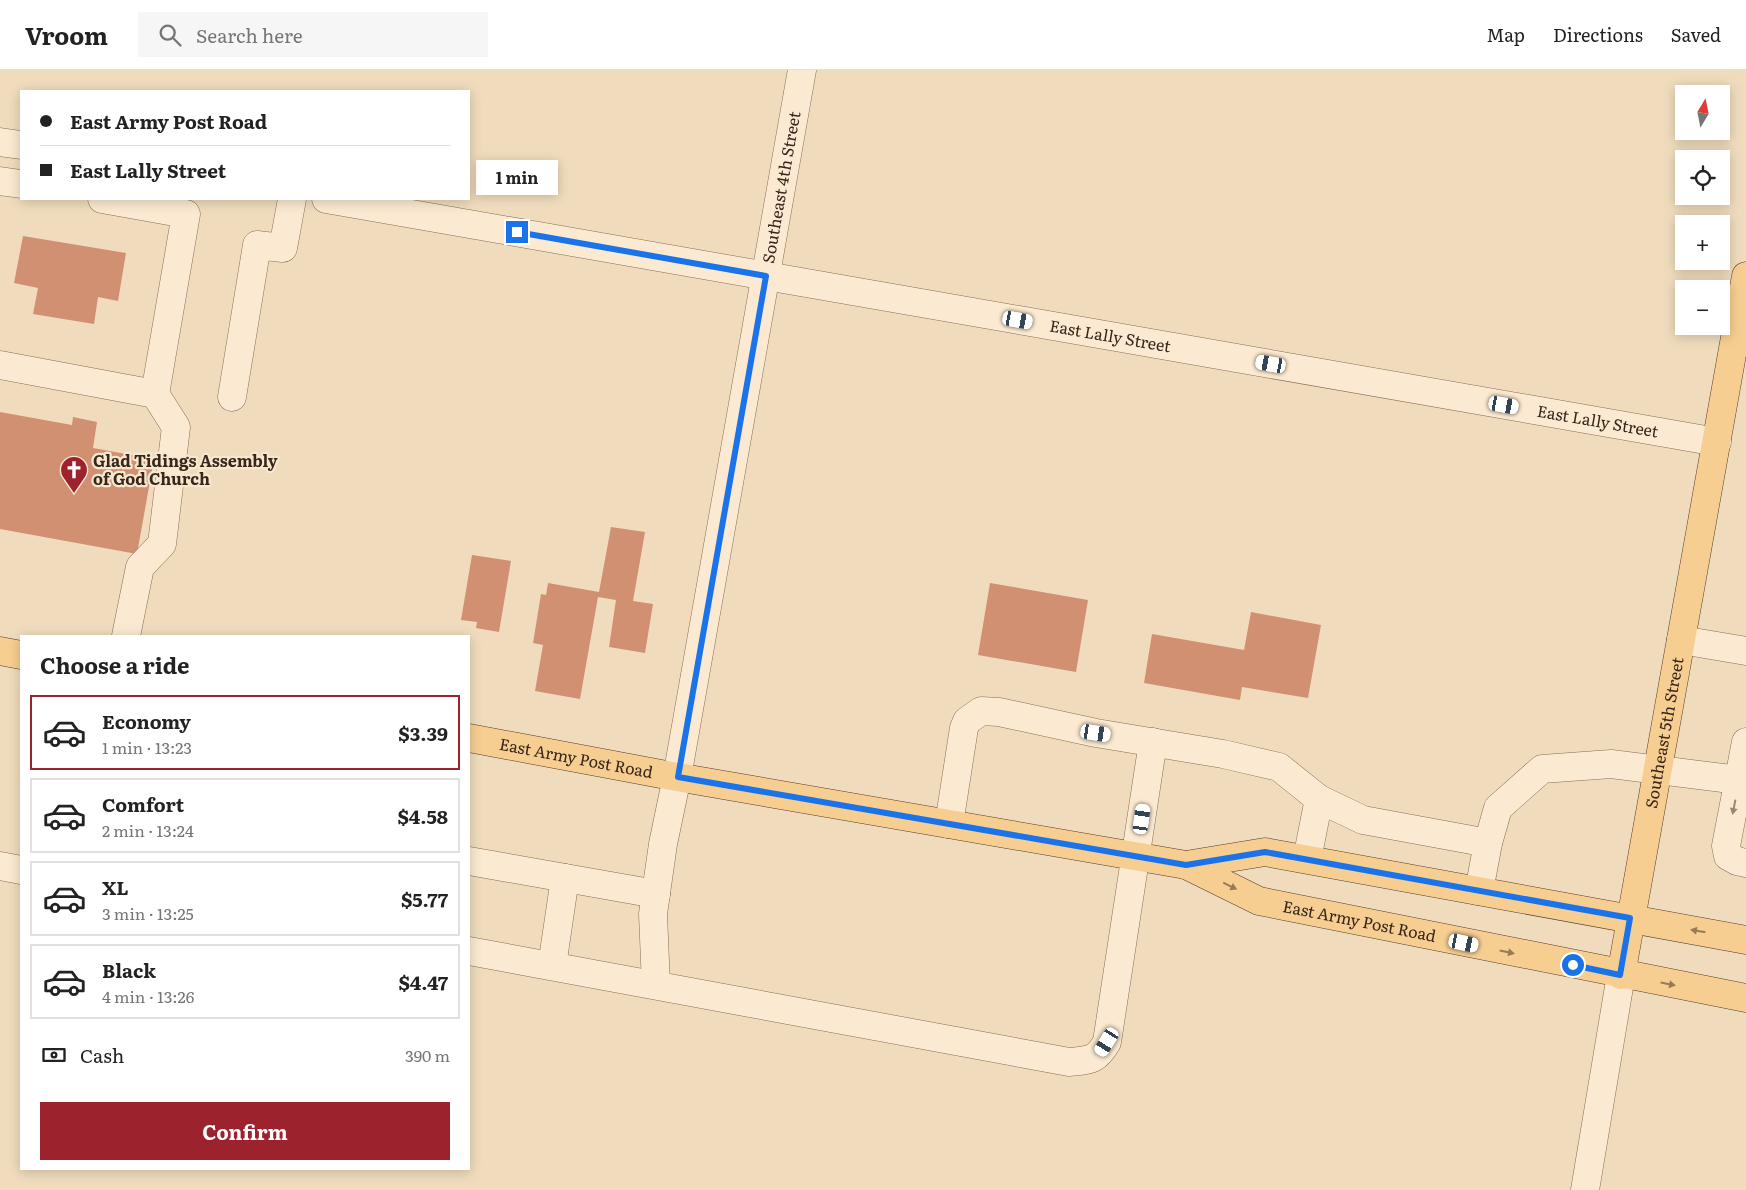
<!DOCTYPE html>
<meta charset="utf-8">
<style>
body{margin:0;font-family:Literata,serif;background:#f6f6f6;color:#222;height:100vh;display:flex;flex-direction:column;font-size:19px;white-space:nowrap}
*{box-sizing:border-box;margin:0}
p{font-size:16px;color:#767676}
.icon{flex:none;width:28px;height:28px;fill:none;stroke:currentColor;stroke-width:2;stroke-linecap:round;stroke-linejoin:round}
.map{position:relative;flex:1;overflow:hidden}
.details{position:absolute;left:20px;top:565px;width:450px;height:535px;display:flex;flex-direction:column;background:#fff;border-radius:0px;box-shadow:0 2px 12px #0003}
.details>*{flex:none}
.banner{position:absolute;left:20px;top:20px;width:450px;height:110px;border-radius:0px;box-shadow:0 2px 12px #0003;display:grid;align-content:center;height:110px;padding:0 20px;background:#fff}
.needle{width:32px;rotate:10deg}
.fabs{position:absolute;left:1675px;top:15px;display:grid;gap:10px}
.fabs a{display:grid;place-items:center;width:55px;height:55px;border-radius:0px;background:#fff;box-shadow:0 2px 12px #0003;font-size:25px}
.end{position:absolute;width:22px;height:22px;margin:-11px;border:6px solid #1a73e8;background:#fff;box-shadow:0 0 0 2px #fff}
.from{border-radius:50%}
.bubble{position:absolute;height:35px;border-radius:0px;background:#fff;box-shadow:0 2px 12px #0003;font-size:16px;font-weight:700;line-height:35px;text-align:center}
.car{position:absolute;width:15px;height:30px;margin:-15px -8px;border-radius:6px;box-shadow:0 0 4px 1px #0007;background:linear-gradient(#fff 24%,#345 0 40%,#fff 0 76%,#345 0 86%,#fff 0)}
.banner b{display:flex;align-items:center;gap:18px;height:48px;font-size:19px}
.banner b+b{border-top:1px solid #e0e0e0}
.banner i{width:12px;height:12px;background:#222}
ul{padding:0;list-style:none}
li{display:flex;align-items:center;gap:15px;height:75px;margin:0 10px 8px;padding:0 10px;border:2px solid #e0e0e0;border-radius:0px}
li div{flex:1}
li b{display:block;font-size:19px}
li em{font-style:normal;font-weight:700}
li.active{border-color:#9c222e}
li>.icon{width:45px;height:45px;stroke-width:1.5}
h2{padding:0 20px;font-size:22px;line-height:60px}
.pay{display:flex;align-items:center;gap:12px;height:55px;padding:0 20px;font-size:19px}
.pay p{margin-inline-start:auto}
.cta{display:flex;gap:10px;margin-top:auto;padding:10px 20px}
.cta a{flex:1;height:58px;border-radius:0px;background:#9c222e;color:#fff;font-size:20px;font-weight:700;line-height:58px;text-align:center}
header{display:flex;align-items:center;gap:30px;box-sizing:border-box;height:70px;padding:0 25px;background:#fff;border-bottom:1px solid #e0e0e0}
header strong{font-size:24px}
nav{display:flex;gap:28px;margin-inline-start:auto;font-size:18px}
.search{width:350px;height:45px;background:#f6f6f6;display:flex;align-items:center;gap:12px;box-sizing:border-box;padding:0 18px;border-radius:0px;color:#767676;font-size:19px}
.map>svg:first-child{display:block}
.building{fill:#d19071}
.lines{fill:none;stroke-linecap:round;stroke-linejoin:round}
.minor-casing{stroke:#896c55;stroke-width:29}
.major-casing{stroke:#563b2a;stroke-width:29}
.minor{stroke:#fbead1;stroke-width:28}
.major{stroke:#f7ce92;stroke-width:28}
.oneway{fill:#9a8876}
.oneway2{fill:#987a56}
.route{stroke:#1a73e8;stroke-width:6}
.labels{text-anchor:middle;stroke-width:4.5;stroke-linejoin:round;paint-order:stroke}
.street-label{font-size:16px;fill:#38261b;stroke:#f7e7cd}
.poi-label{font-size:16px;font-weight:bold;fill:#38261b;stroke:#f7e7cd;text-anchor:start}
</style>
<header>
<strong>Vroom</strong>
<div class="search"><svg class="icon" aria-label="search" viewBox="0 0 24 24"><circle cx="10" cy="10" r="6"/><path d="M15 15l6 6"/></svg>Search here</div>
<nav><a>Map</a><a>Directions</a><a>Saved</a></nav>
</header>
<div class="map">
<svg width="1746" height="1120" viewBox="0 0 1746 1120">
<rect width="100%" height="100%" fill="#f0dcbd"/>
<path class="building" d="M23,166L126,183L118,231L98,227L94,254L33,244L38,218L14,213Z
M0,342L72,355L73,347L97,352L93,378L154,389L137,484L0,459Z
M611,457L645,462L633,531L653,534L645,583L609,577L616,530L598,527L580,629L535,621L543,575L533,573L541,524L546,525L548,513L599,522Z
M472,485L511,491L499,562L476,558L477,552L461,550Z
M990,513L1088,530L1076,602L978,585Z
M1251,542L1321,555L1308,628L1242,617L1240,630L1144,613L1152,564L1244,580Z"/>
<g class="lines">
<defs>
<g id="minor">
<path d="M0,72L21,75"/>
<path d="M0,111L21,114"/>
<path d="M102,129L186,144L155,324"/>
<path id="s1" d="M326,129L1717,372"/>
<path d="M0,295L155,324L176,357L162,474L140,497L126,566"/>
<path d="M232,327L257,175L283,178L292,129"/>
<path d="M1681,570L1746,581"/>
<path d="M1746,672L1726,776L1728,786L1737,791L1746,793"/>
<path d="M949,754L964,658L967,651L981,641L999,642L1096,663L1223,684L1279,697L1319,729L1363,750L1488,773L1498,738L1542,699L1611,694L1739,710"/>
<path d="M1307,789L1319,729"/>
<path d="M469,791L656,824"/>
<path d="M0,796L21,800"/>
<path d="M1479,821L1488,773"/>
<path d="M469,881L1069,992C1090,990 1096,991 1107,972L1153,672"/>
<path d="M552,896L565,808"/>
<path id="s2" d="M656,915L653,844L663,774L677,707L802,0"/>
<path d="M1585,1120L1621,905"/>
</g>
<g id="major">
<path d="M0,581L21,585"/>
<path id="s3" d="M469,668L677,707L1186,795L1259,831L1746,928"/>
<path d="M1186,795L1265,782L1746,870"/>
<path id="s4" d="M1621,905L1746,206"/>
</g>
</defs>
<use href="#minor" class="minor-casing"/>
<use href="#major" class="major-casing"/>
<use href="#minor" class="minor"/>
<use href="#major" class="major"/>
</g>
<defs><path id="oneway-solid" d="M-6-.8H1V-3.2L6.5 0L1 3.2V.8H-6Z" transform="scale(1.25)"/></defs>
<use class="oneway" href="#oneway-solid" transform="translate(1734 737) rotate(101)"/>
<g class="oneway2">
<use href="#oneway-solid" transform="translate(1230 816) rotate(26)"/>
<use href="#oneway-solid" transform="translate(1698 861) rotate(-170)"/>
<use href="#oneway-solid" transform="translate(1507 882) rotate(12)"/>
<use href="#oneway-solid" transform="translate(1668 914) rotate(11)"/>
</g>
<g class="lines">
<path class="route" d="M517,162L766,206L678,707L1186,795L1265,782L1630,848L1620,905L1573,895"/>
</g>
<defs>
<symbol id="church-pin" viewBox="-11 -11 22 30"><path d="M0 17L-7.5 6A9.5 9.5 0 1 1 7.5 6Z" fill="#9c222e" stroke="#f7e7cd"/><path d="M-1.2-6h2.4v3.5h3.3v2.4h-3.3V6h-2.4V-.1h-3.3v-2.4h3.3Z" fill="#fff"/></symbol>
</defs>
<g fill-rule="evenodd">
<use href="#church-pin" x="58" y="384" width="32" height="43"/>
</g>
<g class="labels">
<g class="street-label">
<text dy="6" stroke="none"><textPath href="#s2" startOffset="809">Southeast 4th Street</textPath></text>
<text dy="6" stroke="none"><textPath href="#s1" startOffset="796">East Lally Street</textPath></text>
<text dy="6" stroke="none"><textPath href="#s1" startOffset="1291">East Lally Street</textPath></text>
<text dy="6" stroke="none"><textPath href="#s4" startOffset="246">Southeast 5th Street</textPath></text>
<text dy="6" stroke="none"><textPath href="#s3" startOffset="109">East Army Post Road</textPath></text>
<text dy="6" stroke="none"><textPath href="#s3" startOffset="912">East Army Post Road</textPath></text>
</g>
<g class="poi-label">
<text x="93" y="397">Glad Tidings Assembly<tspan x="93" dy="18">of God Church</tspan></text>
</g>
</g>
</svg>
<div class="fabs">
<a><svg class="needle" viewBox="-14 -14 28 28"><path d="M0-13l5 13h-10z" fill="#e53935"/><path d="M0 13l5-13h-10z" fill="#767676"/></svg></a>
<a><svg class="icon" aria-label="locate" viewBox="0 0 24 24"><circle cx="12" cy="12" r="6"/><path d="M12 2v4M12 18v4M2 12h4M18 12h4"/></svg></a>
<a>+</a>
<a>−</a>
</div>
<i class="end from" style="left:1573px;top:895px"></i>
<i class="end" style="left:517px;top:162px"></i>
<div class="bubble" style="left:476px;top:90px;width:82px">1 min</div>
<i class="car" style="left:1018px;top:250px;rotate:100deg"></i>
<i class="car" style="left:1271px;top:294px;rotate:280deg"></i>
<i class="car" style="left:1504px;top:335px;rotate:100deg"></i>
<i class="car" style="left:1096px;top:663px;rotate:99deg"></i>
<i class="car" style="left:1142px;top:749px;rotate:8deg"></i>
<i class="car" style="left:1464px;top:873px;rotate:102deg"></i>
<i class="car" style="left:1107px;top:972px;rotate:212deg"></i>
<div class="banner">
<b><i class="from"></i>East Army Post Road</b>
<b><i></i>East Lally Street</b>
</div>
<section class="details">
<h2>Choose a ride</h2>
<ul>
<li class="active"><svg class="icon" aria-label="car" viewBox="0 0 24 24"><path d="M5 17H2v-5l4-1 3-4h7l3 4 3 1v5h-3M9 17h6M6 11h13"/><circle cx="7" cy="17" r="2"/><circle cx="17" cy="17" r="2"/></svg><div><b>Economy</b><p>1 min · 13:23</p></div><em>$3.39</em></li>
<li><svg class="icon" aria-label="car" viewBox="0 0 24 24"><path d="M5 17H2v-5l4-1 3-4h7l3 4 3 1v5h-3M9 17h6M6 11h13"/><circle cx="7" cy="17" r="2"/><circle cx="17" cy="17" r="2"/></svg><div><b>Comfort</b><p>2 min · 13:24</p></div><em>$4.58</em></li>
<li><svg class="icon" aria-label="car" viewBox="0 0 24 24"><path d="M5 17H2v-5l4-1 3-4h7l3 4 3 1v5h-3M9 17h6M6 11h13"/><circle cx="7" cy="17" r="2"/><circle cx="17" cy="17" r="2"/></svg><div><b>XL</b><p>3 min · 13:25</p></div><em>$5.77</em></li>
<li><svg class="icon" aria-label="car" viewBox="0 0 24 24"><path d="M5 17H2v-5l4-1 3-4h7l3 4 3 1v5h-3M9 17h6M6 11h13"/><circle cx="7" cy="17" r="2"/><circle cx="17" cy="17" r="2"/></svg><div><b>Black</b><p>4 min · 13:26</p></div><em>$4.47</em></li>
</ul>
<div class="pay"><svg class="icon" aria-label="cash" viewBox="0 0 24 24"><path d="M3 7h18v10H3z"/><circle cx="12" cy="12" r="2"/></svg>Cash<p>390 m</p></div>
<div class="cta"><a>Confirm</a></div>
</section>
</div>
